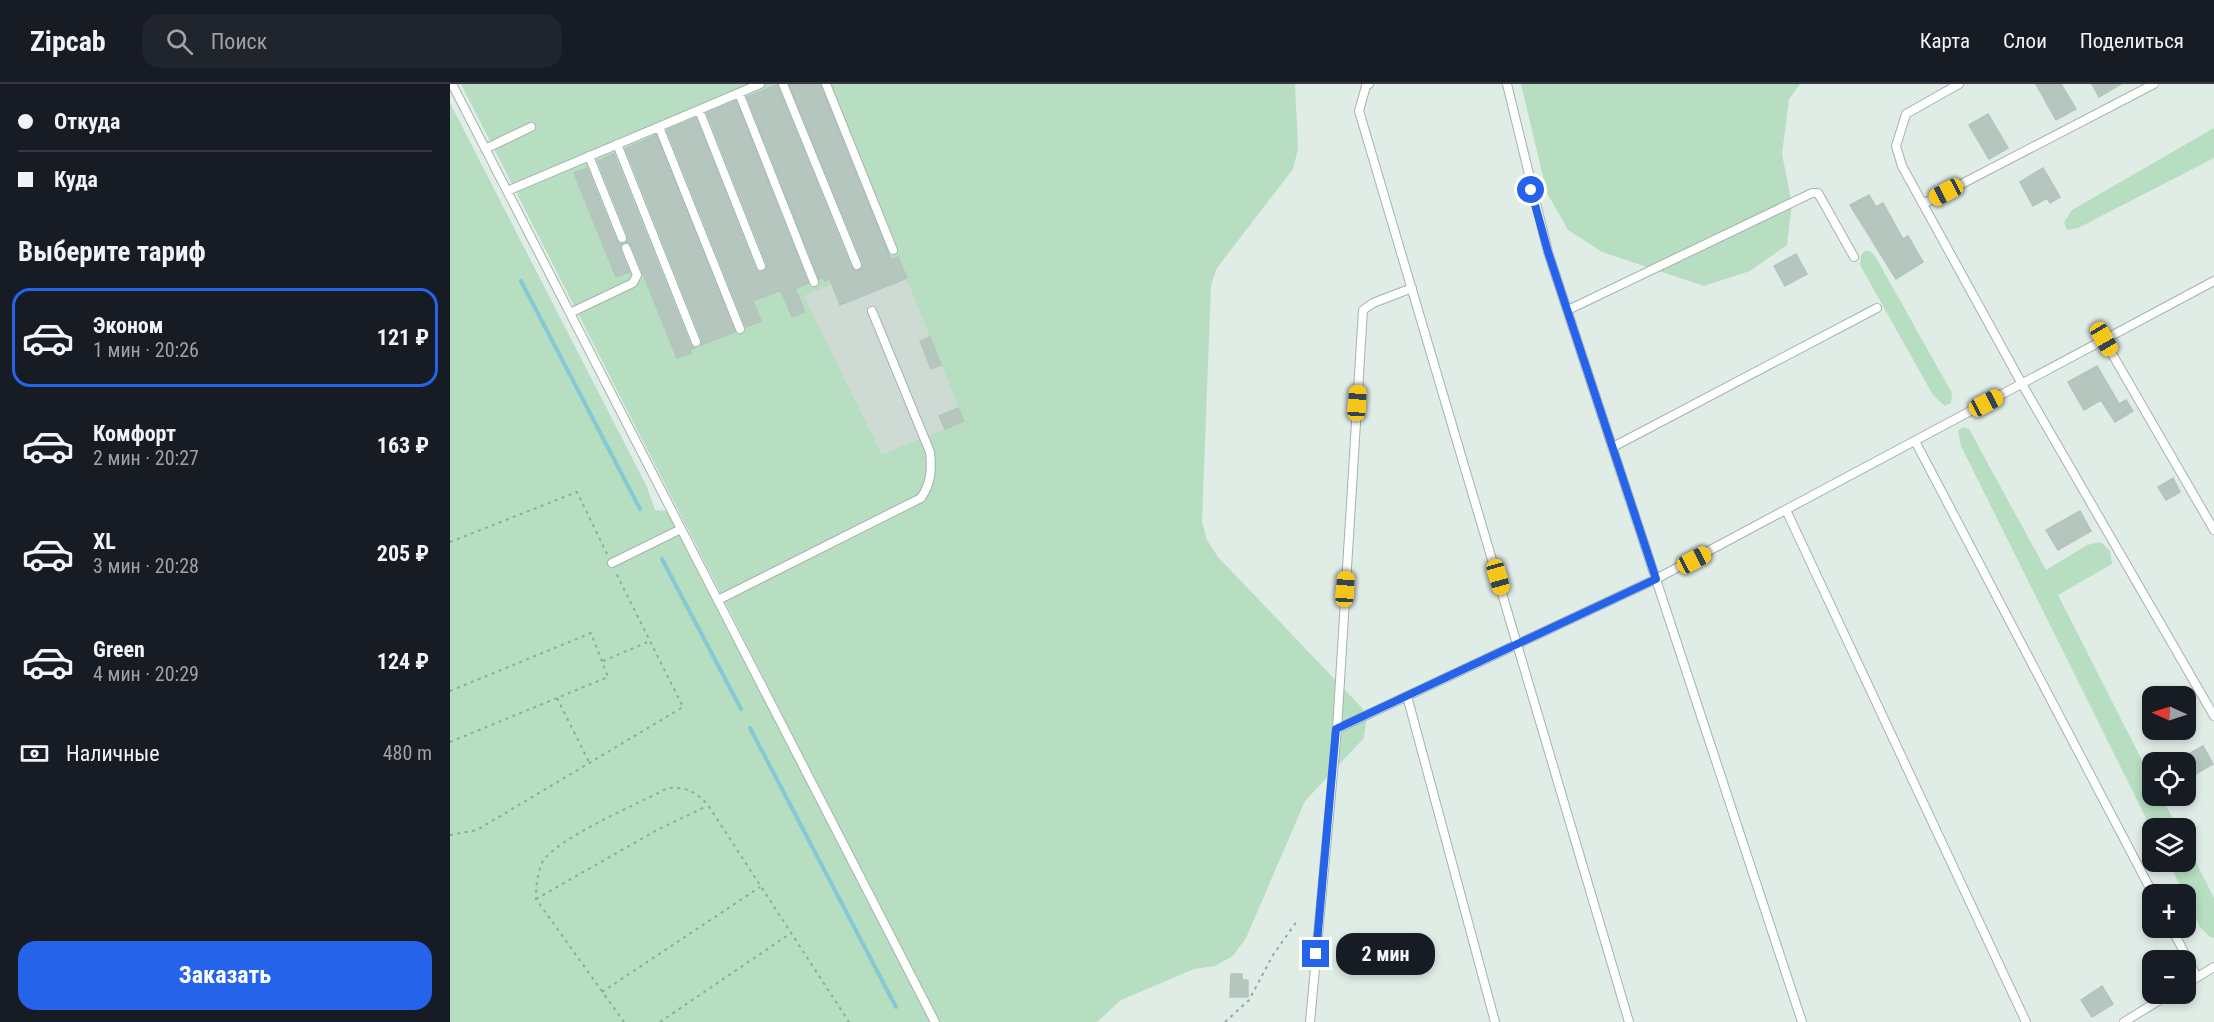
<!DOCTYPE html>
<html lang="ru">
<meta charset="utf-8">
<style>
body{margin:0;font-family:"Roboto Condensed",sans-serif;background:#20242c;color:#f1f3f6;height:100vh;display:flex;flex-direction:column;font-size:22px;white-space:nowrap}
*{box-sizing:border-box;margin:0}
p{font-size:20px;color:#9ea1a6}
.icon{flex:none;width:33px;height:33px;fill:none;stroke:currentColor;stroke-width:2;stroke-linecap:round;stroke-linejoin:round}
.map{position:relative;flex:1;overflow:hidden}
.sheet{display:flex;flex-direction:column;background:#171b24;width:450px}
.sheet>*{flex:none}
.top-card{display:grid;align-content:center;height:132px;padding:0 18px;background:#171b24}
.needle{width:39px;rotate:273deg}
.tools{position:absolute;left:1692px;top:602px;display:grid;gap:12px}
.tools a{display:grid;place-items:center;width:54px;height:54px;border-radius:12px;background:#171b24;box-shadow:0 3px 9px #0003;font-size:30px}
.end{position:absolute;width:27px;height:27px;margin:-14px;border:8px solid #2563eb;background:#fff;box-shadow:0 0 0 3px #fff}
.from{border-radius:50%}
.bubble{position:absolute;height:42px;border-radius:18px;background:#171b24;box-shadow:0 3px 9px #0003;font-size:20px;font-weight:700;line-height:42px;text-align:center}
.car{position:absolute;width:18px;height:36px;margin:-18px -9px;border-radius:8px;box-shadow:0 0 4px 2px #0007;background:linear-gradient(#f5c518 24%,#345 0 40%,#f5c518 0 76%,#345 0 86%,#f5c518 0)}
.top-card b{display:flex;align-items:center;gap:21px;height:57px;font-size:22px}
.top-card b+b{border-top:2px solid #363941}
.top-card i{width:15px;height:15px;background:#f1f3f6}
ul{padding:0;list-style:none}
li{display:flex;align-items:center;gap:18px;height:99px;margin:0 12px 9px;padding:0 6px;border:3px solid transparent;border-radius:18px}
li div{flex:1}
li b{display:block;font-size:22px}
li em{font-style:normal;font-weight:700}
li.on{border-color:#2563eb}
li>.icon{width:54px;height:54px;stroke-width:1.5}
h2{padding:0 18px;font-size:27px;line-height:72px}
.pay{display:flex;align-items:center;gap:15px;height:66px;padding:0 18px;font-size:22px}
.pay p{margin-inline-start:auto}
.button{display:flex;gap:12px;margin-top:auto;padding:12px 18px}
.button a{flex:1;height:69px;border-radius:18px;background:#2563eb;color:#fff;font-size:24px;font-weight:700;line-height:69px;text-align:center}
header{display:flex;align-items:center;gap:36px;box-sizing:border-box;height:84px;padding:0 30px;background:#171b24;border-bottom:2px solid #363941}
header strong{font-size:28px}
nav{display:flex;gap:33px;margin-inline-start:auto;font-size:21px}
.search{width:420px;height:54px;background:#20242c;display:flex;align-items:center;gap:15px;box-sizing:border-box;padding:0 21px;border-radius:18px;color:#9ea1a6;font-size:22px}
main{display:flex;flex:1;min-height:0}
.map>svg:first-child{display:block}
.built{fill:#cedbd5}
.green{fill:#b7dec1;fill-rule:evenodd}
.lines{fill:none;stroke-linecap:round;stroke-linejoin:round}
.stream{stroke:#85c9d4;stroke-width:4}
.building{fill:#b5c6bf;stroke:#b2c5bd;stroke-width:1.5}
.lane-casing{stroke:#a3b4ad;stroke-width:10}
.path{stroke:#7fb1a0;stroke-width:2;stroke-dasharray:3 4.5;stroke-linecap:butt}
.lane{stroke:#fff;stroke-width:8}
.route{stroke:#2563eb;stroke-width:8}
</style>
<header>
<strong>Zipcab</strong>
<div class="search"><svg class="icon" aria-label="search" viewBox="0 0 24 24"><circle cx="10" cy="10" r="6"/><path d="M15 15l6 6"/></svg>Поиск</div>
<nav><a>Карта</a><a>Слои</a><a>Поделиться</a></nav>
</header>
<main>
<section class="sheet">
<div class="top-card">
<b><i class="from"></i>Откуда</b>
<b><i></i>Куда</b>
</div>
<h2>Выберите тариф</h2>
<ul>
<li class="on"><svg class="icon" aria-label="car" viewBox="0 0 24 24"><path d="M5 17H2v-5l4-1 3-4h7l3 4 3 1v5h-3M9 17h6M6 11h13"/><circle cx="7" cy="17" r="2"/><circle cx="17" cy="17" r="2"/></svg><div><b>Эконом</b><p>1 мин · 20:26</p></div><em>121 ₽</em></li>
<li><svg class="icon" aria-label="car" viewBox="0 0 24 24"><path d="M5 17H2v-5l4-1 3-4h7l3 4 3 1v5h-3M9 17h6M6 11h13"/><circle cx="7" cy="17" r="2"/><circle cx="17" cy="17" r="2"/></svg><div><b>Комфорт</b><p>2 мин · 20:27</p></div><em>163 ₽</em></li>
<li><svg class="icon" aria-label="car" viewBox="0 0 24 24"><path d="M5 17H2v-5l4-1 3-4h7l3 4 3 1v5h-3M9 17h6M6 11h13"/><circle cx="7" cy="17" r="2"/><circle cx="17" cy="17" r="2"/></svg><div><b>XL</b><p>3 мин · 20:28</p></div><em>205 ₽</em></li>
<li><svg class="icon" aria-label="car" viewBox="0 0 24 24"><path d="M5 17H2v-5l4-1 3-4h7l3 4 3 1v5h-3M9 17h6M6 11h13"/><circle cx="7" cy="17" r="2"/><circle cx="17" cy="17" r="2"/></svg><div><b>Green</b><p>4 мин · 20:29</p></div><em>124 ₽</em></li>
</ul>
<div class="pay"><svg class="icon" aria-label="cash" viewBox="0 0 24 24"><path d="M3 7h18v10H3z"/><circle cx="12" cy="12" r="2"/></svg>Наличные<p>480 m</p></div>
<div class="button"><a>Заказать</a></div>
</section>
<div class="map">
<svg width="1764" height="938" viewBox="0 0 1764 938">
<rect width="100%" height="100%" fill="#e0ece6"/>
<path class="built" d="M448,173L514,337L432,370L354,212Z"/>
<path class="green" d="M11,0H845L848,65L843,85L767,184L761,201L752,438L757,456L768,473L913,625L916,638L914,654L855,717L796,854L783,872L765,882L744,885L671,916L647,938H489ZM448,174L514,337L432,370L354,212Z
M1071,0H1350L1339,15L1332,70L1342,120L1337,161L1300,187L1254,202L1152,168L1118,146L1097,109Z
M0,19L197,403L205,426L217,427L224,432L482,938H0Z
M1764,44V74L1628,144L1617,146L1614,138L1622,126Z
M1415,167H1420L1425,172L1502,309L1501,319L1495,322L1483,311L1410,181L1411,171Z
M1513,343L1519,345L1596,486L1637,461L1651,458L1660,467L1662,480L1608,511L1702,696V711H1710L1728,744L1702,746L1511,362L1508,347Z
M1736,759L1764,814V853L1761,854L1750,843L1718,777H1736Z"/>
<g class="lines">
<path class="stream" d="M71,197L190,425
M212,475L291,625
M300,644L446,923"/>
</g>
<path class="building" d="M339,0H370L441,176L448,173L457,194L390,221L380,195L375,197L373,193L369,195L297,13L327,1L401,183L409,187L413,179Z
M1586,0H1611L1626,25L1606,36Z
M1642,0H1671L1649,13Z
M286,17L358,199L345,205L355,228L342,233L331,206L303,217L311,237L296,243L217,46L246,34L305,184L314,187L317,180L257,29Z
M1538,30L1558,64L1539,75L1519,41Z
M206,51L285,248L251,261L252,256L176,65Z
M164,70L240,260L245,264L240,266L241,269L227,274L182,162L176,158L178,152L148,77Z
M137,84L166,156L172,160L170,166L179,188L166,193L124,89Z
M1593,84L1610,113L1600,119L1597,114L1583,122L1570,98Z
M1419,111L1426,123L1433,119L1453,155L1458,152L1473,178L1446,195L1400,121Z
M1346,170L1357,190L1335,202L1324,182Z
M480,253L491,281L481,285L470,257Z
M1647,282L1669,320L1676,316L1683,327L1665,338L1651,316L1634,326L1618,298Z
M508,324L514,337L495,345L489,332Z
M1723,394L1730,408L1716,416L1708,403Z
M1630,427L1641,447L1608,466L1596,446Z
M1753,662L1763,680L1744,691L1733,673Z
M781,890H792V896H798V913H780Z
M1652,902L1663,920L1642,933L1631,916Z"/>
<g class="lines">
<defs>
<path id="lane" d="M2,0L485,938
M333,0L407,181
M376,0L443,166
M919,0L916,2L909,27L1179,938
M1057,0L1098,168L1352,938
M1509,0L1456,30L1446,62L1452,82L1572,300L1764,632
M289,9L364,198
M249,26L311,182
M209,43L290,245
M167,60L246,258
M35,65L81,43
M139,72L172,154
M57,107L310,0
M1475,119L1704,0
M1118,226L1362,109H1368L1404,173
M120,229L183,199L187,191L176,164
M1654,256L1764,446
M1465,357L1703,810
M1163,363L1427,224
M1336,426L1576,938
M162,479L231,445
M268,516L471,414C481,399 482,386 480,368L422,227
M957,612L1045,938
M887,645L913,226L923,219L962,204
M1721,843L1747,893
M1736,900L1764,883
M860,938L887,645L1206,495L1764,197
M1674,938L1721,909"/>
</defs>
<use href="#lane" class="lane-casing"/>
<path class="path" d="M0,458L127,408L157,470
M153,577L200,557
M0,607L141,549L158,593L0,658
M107,614L139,678
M0,751L27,746L233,623L166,489
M86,815L207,746L257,722
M152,908L310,803
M174,938L86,815C86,803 87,791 92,779C104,755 192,718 218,704C237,703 245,707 258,721L399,938
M210,938L341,849
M775,938L799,916L823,871L847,837"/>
<use href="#lane" class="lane"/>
</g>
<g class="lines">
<path class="route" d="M866,870L886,645L1206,495L1098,168L1081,106"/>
</g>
</svg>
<div class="tools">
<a><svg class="needle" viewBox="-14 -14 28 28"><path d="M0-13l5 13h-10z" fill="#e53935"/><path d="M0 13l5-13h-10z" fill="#9ea1a6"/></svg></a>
<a><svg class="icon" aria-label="locate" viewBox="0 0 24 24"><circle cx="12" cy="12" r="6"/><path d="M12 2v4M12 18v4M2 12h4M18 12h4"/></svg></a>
<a><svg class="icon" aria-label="layers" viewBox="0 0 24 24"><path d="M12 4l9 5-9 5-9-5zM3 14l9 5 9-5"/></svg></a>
<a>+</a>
<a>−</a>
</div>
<i class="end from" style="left:1081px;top:106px"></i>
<i class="end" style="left:866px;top:870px"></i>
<div class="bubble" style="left:886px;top:849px;width:99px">2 мин</div>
<i class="car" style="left:1496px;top:108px;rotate:242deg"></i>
<i class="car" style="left:1654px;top:255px;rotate:150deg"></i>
<i class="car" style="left:907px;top:319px;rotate:4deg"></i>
<i class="car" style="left:1536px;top:319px;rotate:62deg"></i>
<i class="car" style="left:1244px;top:476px;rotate:62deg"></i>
<i class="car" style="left:1048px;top:493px;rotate:164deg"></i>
<i class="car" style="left:895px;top:505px;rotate:4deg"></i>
</div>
</main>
